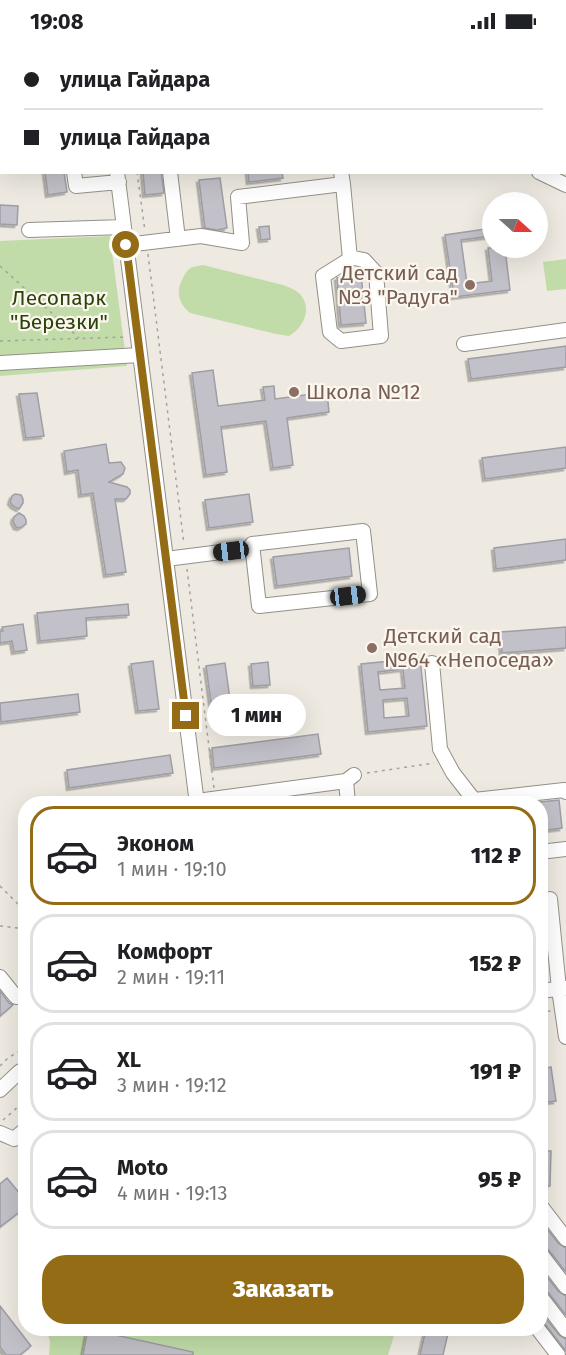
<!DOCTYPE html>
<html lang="ru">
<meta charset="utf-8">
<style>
body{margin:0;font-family:"Fira Sans",sans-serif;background:#f6f6f6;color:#202124;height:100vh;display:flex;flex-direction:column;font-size:22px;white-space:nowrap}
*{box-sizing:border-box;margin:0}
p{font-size:20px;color:#757577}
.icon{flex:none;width:33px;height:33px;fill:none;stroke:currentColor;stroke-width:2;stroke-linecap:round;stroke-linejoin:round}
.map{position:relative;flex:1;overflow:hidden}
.side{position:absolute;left:18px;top:754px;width:530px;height:540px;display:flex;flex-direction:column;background:#fff;border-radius:24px;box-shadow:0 6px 24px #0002}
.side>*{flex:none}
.hud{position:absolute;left:0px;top:0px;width:567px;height:132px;box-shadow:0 6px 24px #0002;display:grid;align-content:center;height:132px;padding:0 24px;background:#fff}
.needle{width:39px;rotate:111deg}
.controls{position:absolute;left:482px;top:150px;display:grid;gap:12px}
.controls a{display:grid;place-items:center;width:66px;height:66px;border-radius:50%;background:#fff;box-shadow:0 6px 24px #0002;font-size:30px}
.end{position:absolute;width:27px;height:27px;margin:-14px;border:8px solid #956c16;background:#fff;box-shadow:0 0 0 3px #fff}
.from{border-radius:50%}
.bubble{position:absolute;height:42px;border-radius:21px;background:#fff;box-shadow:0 6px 24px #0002;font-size:20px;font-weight:800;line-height:42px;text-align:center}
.car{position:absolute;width:18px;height:36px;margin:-18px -9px;border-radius:8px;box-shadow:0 0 4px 2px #0007;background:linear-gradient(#222 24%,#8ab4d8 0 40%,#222 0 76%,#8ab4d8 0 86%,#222 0)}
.hud b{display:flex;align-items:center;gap:21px;height:57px;font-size:22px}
.hud b+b{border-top:2px solid #e0e0e0}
.hud i{width:15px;height:15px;background:#202124}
ul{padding:10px 0 0;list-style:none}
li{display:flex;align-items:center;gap:18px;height:99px;margin:0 12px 9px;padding:0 12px;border:3px solid #e0e0e0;border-radius:24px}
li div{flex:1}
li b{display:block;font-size:22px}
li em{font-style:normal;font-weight:800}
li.selected{border-color:#956c16}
li>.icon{width:54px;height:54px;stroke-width:1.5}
.button{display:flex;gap:12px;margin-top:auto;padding:12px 24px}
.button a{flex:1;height:69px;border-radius:24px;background:#956c16;color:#fff;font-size:24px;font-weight:800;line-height:69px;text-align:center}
.status{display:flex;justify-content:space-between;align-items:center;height:42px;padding:0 30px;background:#fff;direction:ltr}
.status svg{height:16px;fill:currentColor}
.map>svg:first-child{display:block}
.green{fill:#c1dca8}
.building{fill:#c2c0c8;stroke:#9f9da5;stroke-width:1.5;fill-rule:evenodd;filter:url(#shadow)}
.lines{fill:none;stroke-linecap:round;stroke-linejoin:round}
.minor-casing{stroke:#949088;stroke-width:16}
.path{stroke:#a6a39c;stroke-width:1.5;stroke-dasharray:3 4.5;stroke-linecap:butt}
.minor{stroke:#fff;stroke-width:14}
.route{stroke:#956c16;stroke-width:8}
.education-dot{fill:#8d6e63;stroke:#fbf7ef;stroke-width:2}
.labels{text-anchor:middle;stroke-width:4.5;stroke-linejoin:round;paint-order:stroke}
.education-label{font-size:21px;fill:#785e54;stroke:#fbf7ef;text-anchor:start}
.park-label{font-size:21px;fill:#2b420a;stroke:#fbf7ef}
</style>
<div class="status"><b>19:08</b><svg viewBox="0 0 49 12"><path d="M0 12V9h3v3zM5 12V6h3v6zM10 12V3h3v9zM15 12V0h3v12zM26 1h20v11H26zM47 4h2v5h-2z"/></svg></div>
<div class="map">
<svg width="566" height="1313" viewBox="0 0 566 1313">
<defs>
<filter id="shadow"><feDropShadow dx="-2.5" dy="2.5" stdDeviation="0" flood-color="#0004"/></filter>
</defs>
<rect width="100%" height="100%" fill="#eeeae1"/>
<path class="green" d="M110,194L127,324L0,334V199Z
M566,217V247L547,249L543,220Z
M203,223L283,243C289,245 296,248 300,252C313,267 303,286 289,294L276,292L190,271C179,262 175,250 183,236C185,231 188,227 193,225C196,224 200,224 203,223Z
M46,1287H396L388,1313H49L50,1299Z"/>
<path class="building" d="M45,130H64L67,150L48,153Z
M143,130H161L164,151L145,153Z
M248,130H282L283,136L249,140Z
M220,136L227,186L217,188L205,186L199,138Z
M0,163L18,164L17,183L0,182Z
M269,184L270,197L261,198L259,185Z
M492,186V194L461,198L467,242L492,239L488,206H505L510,248L454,255L445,193Z
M361,232L366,281L341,283L337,236Z
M566,304V325L471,337L468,317Z
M213,328L218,364L265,358L263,345L274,344L275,357L327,350L329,370L287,376L293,423L273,426L266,379L221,385L227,430L206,433L192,331Z
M37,351L44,394L26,396L19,352Z
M106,402L109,421L121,420L125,426L123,432L109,440L127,445L130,448V452L126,457H115L126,530L106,533L93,451L81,453L78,428L67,430L64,409Z
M566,405V426L485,437L482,416Z
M15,452L21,453L23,457V461L19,467L13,464L10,460L12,454Z
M249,452L253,480L209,486L205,458Z
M19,471L24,474L26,478V482L20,486L16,485L13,479L14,475Z
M566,497V518L496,527L494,506Z
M349,506L352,534L277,544L273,515Z
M128,562L129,573L86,576L87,594L40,599L37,571Z
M23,582L27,608L14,610L12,599L0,601V589H3L2,585Z
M566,585V606L502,611L500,590Z
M420,616L427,684L368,690L361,622ZM403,627L405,646L380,648L378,630ZM407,656L409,674L384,676L383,658Z
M153,619L159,667L138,669L131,622Z
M268,620L270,643L253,644L251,622Z
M225,621L231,665L212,667L206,624Z
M78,652L80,670L1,680L0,661Z
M318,692L321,712L214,726L212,706Z
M170,713L173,731L69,746L67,728Z
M559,758L562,786L540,789V760Z
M0,949L9,961L13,963L0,974Z
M540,1008H545L547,1026L551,1025L556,1059L540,1061Z
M541,1109H551L550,1144H540Z
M7,1136L26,1159V1165L0,1185V1142Z
M540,1178L559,1202L566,1206V1230L547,1206L540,1202Z
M540,1226L559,1250L566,1254V1273L547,1249L540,1245Z
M0,1264L31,1304L20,1313H6L0,1305Z
M540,1269L559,1293L566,1297V1309L545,1282L540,1278Z
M88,1287L193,1310V1313H83Z
M426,1287H449L443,1313H420Z"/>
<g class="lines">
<defs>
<path id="minor" d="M103,0V2
M259,0V2
M372,0L373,2
M507,0V2
M0,11H2
M74,130L76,144L119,140
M117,130L197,762
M170,130L178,197
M539,130L566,143
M343,142L350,217
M29,188L124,185
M126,203L201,194L242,201L238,155L343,142L341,130
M354,216L364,218L376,231L381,294L341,299L330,290L323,234L350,217Z
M464,302L566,288
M0,321L140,313
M363,489L370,552L259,564L252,502Z
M166,517L253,506
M432,621L440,707L453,731L474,758
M197,759L346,739
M348,762L346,739L354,733
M474,762V758L564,748L566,750
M540,810L566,807
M550,857L559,947L566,995
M0,935L16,955L26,954
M540,949L566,946
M0,1048L19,1030L26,1026
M0,1091L14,1097L26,1087
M540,1163L566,1197
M540,1211L566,1245
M540,1254L566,1288
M538,1287L558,1313"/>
</defs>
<use href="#minor" class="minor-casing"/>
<path class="path" d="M121,0V2
M137,130L145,189
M148,212L184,502
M0,224L79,296
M0,299L127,295
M187,527L214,746
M367,731L434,721
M0,844L26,870
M0,884L26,887
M540,970L551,969
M0,1024L8,1016L26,1005
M3,1078L26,1058"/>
<use href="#minor" class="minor"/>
</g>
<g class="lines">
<path class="route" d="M126,203L186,674"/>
</g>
<g class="education-dot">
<circle cx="470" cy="243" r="6"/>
<circle cx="294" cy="350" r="6"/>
<circle cx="372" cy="606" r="6"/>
</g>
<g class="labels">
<g class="education-label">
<text x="458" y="238" text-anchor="end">Детский сад<tspan x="458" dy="24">№3 "Радуга"</tspan></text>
<text x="306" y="357">Школа №12</text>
<text x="384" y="601">Детский сад<tspan x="384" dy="24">№64 «Непоседа»</tspan></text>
</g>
<g class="park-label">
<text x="59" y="263">Лесопарк<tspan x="59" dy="24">"Березки"</tspan></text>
</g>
</g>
</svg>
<div class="controls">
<a><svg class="needle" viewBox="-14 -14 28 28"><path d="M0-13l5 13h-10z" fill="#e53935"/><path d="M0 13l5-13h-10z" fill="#757577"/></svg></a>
</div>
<i class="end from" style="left:126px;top:203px"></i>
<i class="end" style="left:186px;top:674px"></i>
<div class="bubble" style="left:207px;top:652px;width:99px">1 мин</div>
<i class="car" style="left:231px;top:509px;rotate:263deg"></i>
<i class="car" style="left:348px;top:554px;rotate:83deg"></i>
<div class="hud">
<b><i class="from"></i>улица Гайдара</b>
<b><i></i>улица Гайдара</b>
</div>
<section class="side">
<ul>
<li class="selected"><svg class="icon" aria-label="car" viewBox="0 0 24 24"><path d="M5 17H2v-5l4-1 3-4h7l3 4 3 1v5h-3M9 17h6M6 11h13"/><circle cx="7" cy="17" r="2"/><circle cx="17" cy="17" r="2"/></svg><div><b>Эконом</b><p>1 мин · 19:10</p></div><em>112 ₽</em></li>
<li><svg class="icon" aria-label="car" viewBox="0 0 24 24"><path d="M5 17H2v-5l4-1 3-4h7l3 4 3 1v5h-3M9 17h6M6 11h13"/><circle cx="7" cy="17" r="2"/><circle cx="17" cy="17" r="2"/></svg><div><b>Комфорт</b><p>2 мин · 19:11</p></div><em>152 ₽</em></li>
<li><svg class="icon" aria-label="car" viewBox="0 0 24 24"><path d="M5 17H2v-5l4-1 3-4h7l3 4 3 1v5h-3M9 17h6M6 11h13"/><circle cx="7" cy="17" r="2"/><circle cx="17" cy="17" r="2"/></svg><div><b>XL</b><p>3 мин · 19:12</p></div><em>191 ₽</em></li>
<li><svg class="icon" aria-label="car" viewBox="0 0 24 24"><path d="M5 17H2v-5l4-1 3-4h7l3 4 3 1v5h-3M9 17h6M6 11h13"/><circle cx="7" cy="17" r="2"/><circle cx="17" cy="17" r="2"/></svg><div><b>Moto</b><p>4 мин · 19:13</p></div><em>95 ₽</em></li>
</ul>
<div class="button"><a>Заказать</a></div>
</section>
</div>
